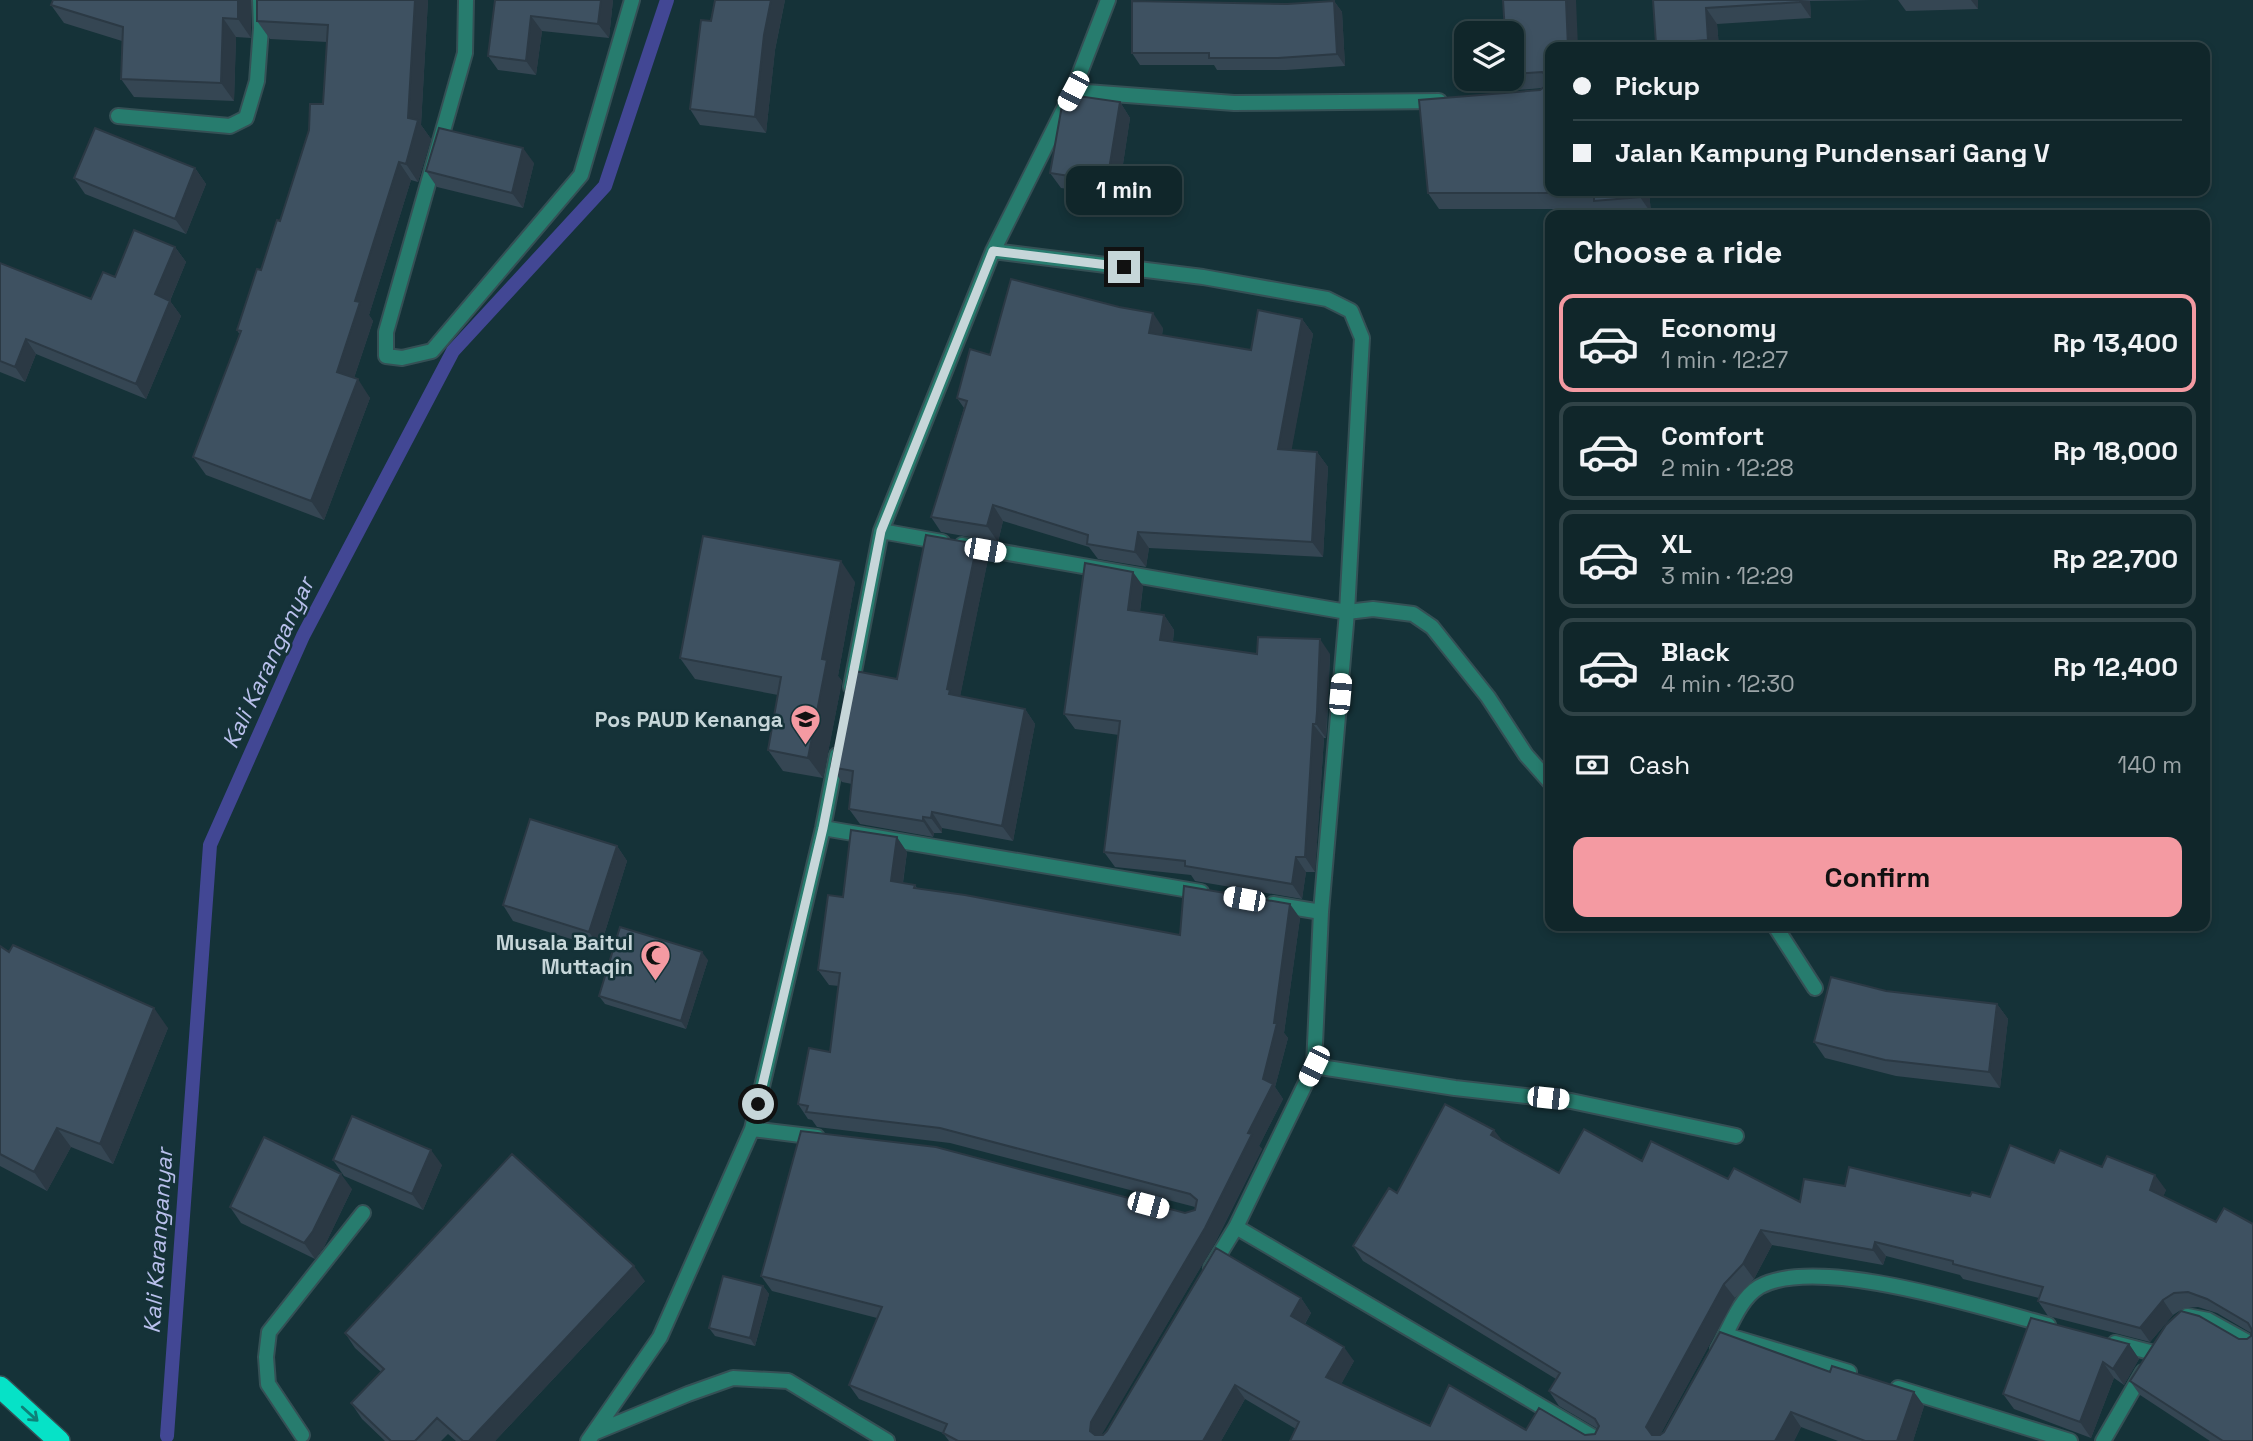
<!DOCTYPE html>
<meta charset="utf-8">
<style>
body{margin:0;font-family:"Space Grotesk",sans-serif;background:#1e3236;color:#f1f3f6;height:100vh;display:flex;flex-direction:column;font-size:26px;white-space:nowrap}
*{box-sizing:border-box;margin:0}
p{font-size:23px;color:#9ca5a8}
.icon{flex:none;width:38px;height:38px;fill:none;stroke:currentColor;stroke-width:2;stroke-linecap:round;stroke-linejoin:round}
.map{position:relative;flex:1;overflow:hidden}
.details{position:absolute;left:1545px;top:210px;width:665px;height:721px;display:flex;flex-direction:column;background:#10262a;border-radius:14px;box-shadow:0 4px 10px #0003,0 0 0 2px #304347}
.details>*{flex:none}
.banner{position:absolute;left:1545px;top:42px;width:665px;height:154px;border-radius:14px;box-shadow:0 4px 10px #0003,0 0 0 2px #304347;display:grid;align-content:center;height:154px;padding:0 28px;background:#10262a}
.tools{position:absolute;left:1454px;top:21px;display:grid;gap:14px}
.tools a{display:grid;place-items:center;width:70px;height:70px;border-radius:14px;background:#10262a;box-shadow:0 4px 10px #0003,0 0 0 2px #304347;font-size:35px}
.end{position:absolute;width:32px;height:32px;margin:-16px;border:9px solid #c6d6d9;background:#111;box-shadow:0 0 0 4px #111}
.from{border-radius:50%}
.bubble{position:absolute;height:49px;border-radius:14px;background:#10262a;box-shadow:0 4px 10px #0003,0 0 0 2px #304347;font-size:23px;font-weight:700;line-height:49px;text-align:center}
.car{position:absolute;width:21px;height:42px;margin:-21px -10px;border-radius:9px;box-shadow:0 0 5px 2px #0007;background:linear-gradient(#fff 24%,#345 0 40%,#fff 0 76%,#345 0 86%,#fff 0)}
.banner b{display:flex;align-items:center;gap:24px;height:66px;font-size:26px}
.banner b+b{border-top:2px solid #304347}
.banner i{width:18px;height:18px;background:#f1f3f6}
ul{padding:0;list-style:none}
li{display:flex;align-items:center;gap:21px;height:98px;margin:0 14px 10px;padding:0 14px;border:4px solid #304347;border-radius:14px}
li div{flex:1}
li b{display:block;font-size:26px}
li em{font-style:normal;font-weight:700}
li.active{border-color:#f49aa2}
li>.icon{width:63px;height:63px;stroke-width:1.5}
h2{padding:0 28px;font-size:32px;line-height:84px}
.pay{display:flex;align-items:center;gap:18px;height:77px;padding:0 28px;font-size:26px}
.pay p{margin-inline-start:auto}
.button{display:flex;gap:14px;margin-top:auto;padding:14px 28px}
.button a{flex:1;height:80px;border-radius:14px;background:#f49aa2;color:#111;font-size:28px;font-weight:700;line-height:80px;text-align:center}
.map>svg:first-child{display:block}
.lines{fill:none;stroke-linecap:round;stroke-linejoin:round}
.stream{stroke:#424794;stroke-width:14}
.lane-casing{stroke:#355055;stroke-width:18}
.street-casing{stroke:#355055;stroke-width:18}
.highway-casing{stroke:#355055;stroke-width:24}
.lane{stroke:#277c6e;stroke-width:14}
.street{stroke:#277c6e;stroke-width:14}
.highway{stroke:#06e2c7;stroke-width:21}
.wall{fill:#354653}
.shaded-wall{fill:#2b3944}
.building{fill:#3e5161;stroke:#2b3944;stroke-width:2}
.oneway{stroke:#0e8178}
.route{stroke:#c6d6d9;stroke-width:9}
.labels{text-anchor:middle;stroke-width:5;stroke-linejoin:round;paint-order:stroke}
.poi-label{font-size:21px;font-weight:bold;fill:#c6d6d9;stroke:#153238;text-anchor:end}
.water-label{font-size:23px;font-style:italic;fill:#b9c0ec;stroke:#153238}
</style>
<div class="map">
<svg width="2253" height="1441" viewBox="0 0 2253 1441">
<rect width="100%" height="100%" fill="#153238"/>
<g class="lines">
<path class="stream" d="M167,1436L210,845L303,636L453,351L605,186L667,0"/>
<defs>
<path id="lane" d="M118,116L230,126L246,118L257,81L261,28L260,0
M1347,612L1373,609L1413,614L1432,627L1488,697L1526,755L1550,782
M1775,926L1815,988
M302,1435L268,1384L266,1357L269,1332L363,1213"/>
<path id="street" d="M466,0L465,53L386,332V356L402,358L432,351L581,175L632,0
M1073,91L1234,103L1439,101
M993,251L1203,277L1327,299L1351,311L1362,338L1347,612L1321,912L1314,1066L1236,1227L1211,1268
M881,531L942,542
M962,545L1347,612
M851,687L881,531L993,251L1073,91L1108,0
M823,828L1201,892
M1273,904L1321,912
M1314,1066L1455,1088L1571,1101L1736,1136
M752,1129L817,1137
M1236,1227L1600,1441
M2187,1316L2208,1320L2253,1345
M1726,1335L1849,1372
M2115,1343L2154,1353
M1718,1349C1729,1330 1739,1299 1759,1287C1817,1254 1983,1308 2048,1325
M1898,1388L2070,1441
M596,1432L688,1394L733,1378L788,1381L887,1441
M588,1441L660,1337L752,1129L823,828L837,755
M2103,1441L2143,1372"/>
<path id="highway" d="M0,1387L59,1441"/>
</defs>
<use href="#lane" class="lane-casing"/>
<use href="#street" class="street-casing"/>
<use href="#highway" class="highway-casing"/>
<use href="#lane" class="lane"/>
<use href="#street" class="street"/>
<use href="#highway" class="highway"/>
</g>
<path class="wall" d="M53,0H251V38L236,37L234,101L134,97L121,79L122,41L64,23L51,5Z
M257,0H428L421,125L431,139L418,182L411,180L369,315L373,321L354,378L370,398L324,520L206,475L193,457L240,335L237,330L261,270L323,104L327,42L270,39L257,21Z
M495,0H613L609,38L542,31L536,75L498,70L488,56Z
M715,0H785L775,50L766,133L700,125L690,109Z
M1576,0L1550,191H1649L1651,213L1622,215H1604L1600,209H1439L1428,193L1543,88L1517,90L1510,79H1512V33Z
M1653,0H1872L1810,1L1811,18L1717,24L1719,47H1658L1656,44Z
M1898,0H1978V9L1906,11Z
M1334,1L1342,12L1345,66L1286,70H1217L1214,65H1140L1132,53L1287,4Z
M1120,102L1130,118L1118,197L1061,188L1050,173Z
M534,163L523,208L437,187L426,171Z
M195,168L206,184L186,234L85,194L74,178Z
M175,247L186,262L170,301L181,316L146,399L36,354L25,382L0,372V263L91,299L115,277Z
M1302,319L1313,334L1291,450L1317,452L1328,467L1323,557L1149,548L1146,567L1098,559L1089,547L1003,521L998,542L941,532L931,517L964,408L957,398L990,355L1163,328L1162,335L1251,350Z
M977,544L988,559L960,696L1025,709L1035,724L1013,841L942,828V833H934L933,837L860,824L849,809L852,784L842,782L831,767L897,679Z
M855,582L838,676L842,681L823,778L783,771L768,750L778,695L695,679L680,658Z
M1143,586L1140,612L1164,615L1174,630L1173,642L1257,654H1330L1327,727L1326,738H1324L1315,872H1306L1302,899L1195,881L1191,875L1115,867L1104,852L1119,735L1075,729L1064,714Z
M617,846L627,861L600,948L513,921L503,905Z
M907,852L903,883L915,885L917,888L1180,935L1300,918L1284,1033L1288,1038L1275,1087L1283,1099L1259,1146L1262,1149L1215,1243L1101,1435H1103L1301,1298L1311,1313L1305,1324L1354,1361L1341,1384L1430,1426L1526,1430L1585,1435L1595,1434L1598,1429L1559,1406L1549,1391L1556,1379L1363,1261L1353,1246L1397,1193L1503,1141L1559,1173L1642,1161L1728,1179L1800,1202L1845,1186L1970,1196L1990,1197L2054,1163L2102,1167L2166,1190L2163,1196L2216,1222L2253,1224V1441H2210L2140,1395L2130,1381L2239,1339H2247L2251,1336V1333L2217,1313L2198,1307L2184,1308L2173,1315L2150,1342L2048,1316L2038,1301L2039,1298L1963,1279L1960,1275L1886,1256L1883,1265L1772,1245L1754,1279L1735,1298L1660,1435L1830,1372L1914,1392L1924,1406L1913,1441H1838L1801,1427L1794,1441H1290L1296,1429L1245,1399L1221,1441H949L943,1433L859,1399L849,1385L877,1318L772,1291L761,1276L1185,1213L1195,1210V1207L950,1143L817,1127L812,1120L808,1119L798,1104L830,1052L839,986L829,985L818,970L843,897Z
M0,946L9,952L168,1028L113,1164L71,1147L47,1191L0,1166Z
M708,960L686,1029L605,1004L599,996Z
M1886,991L1997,1004L2008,1019L2000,1088L1896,1076L1825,1058L1814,1042Z
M333,1160L442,1165L423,1210L344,1176Z
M352,1189L324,1247L315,1259L241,1223L230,1207Z
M645,1281L495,1441H456L448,1434L441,1441H385L362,1419L351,1403L381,1372L355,1348L345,1333Z
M763,1286L769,1294L755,1346L715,1336L709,1328Z
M2129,1344L2139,1359L2124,1385L2114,1378L2091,1438L2014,1409L2003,1394Z"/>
<path class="shaded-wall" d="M238,0H251V38L238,19Z
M415,0H428L421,125L431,139L418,182L406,164Z
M601,0H613L609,38L598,24Z
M771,0H785L775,50L766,133L755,117L764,35Z
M1566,0H1576L1578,47H1568Z
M1800,0L1810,1L1811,18L1800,2Z
M1971,0H1978V9Z
M1334,1L1342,12L1345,66L1337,54Z
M1706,8L1717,24L1719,47H1713L1708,40Z
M531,16L542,31L536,75L526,61Z
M223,18L236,37L234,101L221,83Z
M1120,102L1130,118L1118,197L1107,182Z
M523,148L534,163L523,208L512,193Z
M399,162L411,180L369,315L373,321L350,390L337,372L355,301Z
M195,168L206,184L186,234L175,219Z
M1639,191H1649L1651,213L1640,197Z
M175,247L186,262L166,310L155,294Z
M170,301L181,316L146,399L136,384Z
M1153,313L1163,328L1160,348L1149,333Z
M1302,319L1313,334L1289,464L1278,449Z
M26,339L36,354L25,382L15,367Z
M358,379L370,398L324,520L311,501Z
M1317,452L1328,467L1323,557L1312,542Z
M993,505L1003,521L998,542L987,526Z
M1138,532L1149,548L1146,567L1135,552Z
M977,544L988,559L959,702L949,694L947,689Z
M841,561L855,582L838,676L842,681L823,778L808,758L822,659Z
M1133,572L1143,586L1138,625L1128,610Z
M1164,615L1174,630L1171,655L1160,640Z
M1320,639L1330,654L1326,738L1316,724Z
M1025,709L1035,724L1013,841L1002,826Z
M1313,724L1324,738L1315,872L1305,857Z
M932,812L942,828V833L931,818Z
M923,817L934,833L933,837L923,821Z
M897,837L907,852L901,895L891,881Z
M617,846L627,861L600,948L589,932Z
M1296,857L1306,872L1302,899L1292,884Z
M1290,904L1300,918L1284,1033L1288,1038L1275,1087L1283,1099L1259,1146L1262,1149L1215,1243L1101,1436V1441L1090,1431L1091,1422L1248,1133L1263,1079L1274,1023Z
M702,952L708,960L686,1029L681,1021Z
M1997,1004L2008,1019L2000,1088L1989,1072Z
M154,1008L168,1028L113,1164L100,1144Z
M57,1128L71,1147L47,1191L34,1172Z
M1494,1130L1505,1144L1491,1135Z
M431,1150L442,1165L423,1210L412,1194Z
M341,1174L352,1189L324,1247L315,1259L304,1243Z
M2155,1175L2166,1190L2160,1204L2150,1190Z
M1761,1230L1772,1245L1754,1279L1743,1264Z
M1875,1242L1886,1256L1883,1265L1873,1250Z
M634,1266L645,1281L495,1441H469Z
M1724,1284L1735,1298L1657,1441L1646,1427Z
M763,1286L769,1294L755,1346L750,1338Z
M1301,1298L1311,1313L1301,1330L1291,1316Z
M2163,1300L2173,1315L2150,1342L2140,1328Z
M2129,1344L2139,1359L2124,1385L2113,1369Z
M1344,1347L1354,1361L1337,1392L1326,1377Z
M2103,1362L2114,1378L2091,1438L2080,1422Z
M1235,1385L1245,1399L1221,1441H1203Z
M1914,1392L1924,1406L1913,1441H1897Z
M1791,1412L1801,1427L1794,1441H1775Z"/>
<path class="building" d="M53,0H238V19L223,18L221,83L121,79L123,27L51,5Z
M257,0H415L408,118L418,120L406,164L399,162L355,301L360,302L337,372L358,379L311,501L193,457L241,331L237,330L257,269L261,270L277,220L280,221L309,130L310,104H323L328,25L257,21Z
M495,0H601L598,24L531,16L526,61L488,56Z
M715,0H771L764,35L755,117L690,109L701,20L711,21Z
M1503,0H1566L1568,47H1550V191H1639L1640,197L1594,201V193H1428L1419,100L1540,90L1548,84L1547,76L1542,72L1512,74V33H1505Z
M1653,0H1800V2L1706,8L1708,40L1656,44Z
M1132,1L1287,4L1334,1L1337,54L1278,58H1209V53H1132Z
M1064,94L1120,102L1107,182L1050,173Z
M95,128L195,168L175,219L74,178Z
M439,128L523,148L512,193L426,171Z
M134,230L175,247L155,294L170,301L136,384L26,339L15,367L0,361V263L91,299L103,272L115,277Z
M1011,279L1119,307L1153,313L1149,333L1251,350L1258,310L1302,319L1278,449L1317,452L1312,542L1138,532L1135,552L1087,544L1088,535L993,505L987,526L931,517L967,401L957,398L970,349L990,355Z
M926,535L977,544L947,689L950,690L949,694L1025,709L1002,826L932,812L931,818L923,817V821L849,809L853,771L831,767L850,670L897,679Z
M703,536L841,561L822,659L827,660L808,758L768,750L781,677L680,658Z
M1085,563L1133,572L1128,610L1164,615L1160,640L1257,654L1258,637L1320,639L1317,712L1316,724H1313L1305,857H1296L1292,884L1185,866V861L1104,852L1120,721L1064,714Z
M530,819L617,846L589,932L503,905Z
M851,830L897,837L891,881L915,885L914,888L965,895L1180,935L1184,886L1290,904L1274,1023H1277L1263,1079L1273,1084L1248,1133L1252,1134L1205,1228L1091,1422L1090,1431L1095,1435H1103L1107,1431L1216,1248L1301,1298L1291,1316L1344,1347L1326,1377L1430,1426L1449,1385L1526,1430L1539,1408L1585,1435L1595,1434L1599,1426L1595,1419L1549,1391L1560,1373L1353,1246L1389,1188L1397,1193L1445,1104L1494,1130L1491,1135L1559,1173L1584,1129L1642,1161L1651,1141L1728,1179L1734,1168L1800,1202L1804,1179L1845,1186L1849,1167L1970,1196L1972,1192L1990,1197L2010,1145L2054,1163L2060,1150L2102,1167L2107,1156L2155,1175L2150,1190L2216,1222L2224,1208L2253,1224V1441H2223L2130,1381L2166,1325L2181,1311L2199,1316L2239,1339H2247L2251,1336L2252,1330L2248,1323L2207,1299L2188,1292L2174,1293L2163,1300L2140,1328L2038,1301L2043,1287L1953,1264V1261L1875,1242L1873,1250L1761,1230L1743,1264L1724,1284L1646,1427L1652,1435H1660L1664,1432L1720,1332L1830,1372L1832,1366L1914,1392L1897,1441H1865L1791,1412L1775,1441H1290L1299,1422L1235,1385L1203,1441H958L943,1433L947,1424L849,1385L882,1307L761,1276L801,1131L936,1147L1185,1213L1195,1210L1197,1200L1190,1194L940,1128L806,1112L808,1106L798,1104L809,1048L830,1052L840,973L818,970L828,895L843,897Z
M620,927L702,952L681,1021L599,996Z
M13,945L154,1008L100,1144L57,1128L34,1172L0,1154V946L9,952Z
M1831,977L1886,991L1997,1004L1989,1072L1885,1060L1814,1042Z
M352,1116L431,1150L412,1194L333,1160Z
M264,1137L341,1174L313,1231L304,1243L230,1207Z
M512,1154L634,1266L469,1441H463L437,1418L415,1441H391L351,1403L384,1369L345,1333Z
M723,1276L763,1286L750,1338L709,1328Z
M2031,1318L2129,1344L2113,1369L2103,1362L2080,1422L2003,1394Z"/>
<defs><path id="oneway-shaft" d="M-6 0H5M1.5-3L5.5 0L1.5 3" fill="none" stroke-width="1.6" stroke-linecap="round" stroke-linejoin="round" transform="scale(1.75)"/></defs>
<use class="oneway" href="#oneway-shaft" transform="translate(30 1414) rotate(42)"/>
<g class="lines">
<path class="route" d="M758,1104L823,828L881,531L993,251L1124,267"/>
</g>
<defs>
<symbol id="school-pin" viewBox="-11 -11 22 30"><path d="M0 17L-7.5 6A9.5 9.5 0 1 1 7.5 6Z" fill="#f49aa2" stroke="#153238"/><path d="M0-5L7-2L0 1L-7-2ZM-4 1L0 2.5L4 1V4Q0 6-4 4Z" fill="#111"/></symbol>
<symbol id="mosque-pin" viewBox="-11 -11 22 30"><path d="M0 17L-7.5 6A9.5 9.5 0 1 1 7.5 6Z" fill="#f49aa2" stroke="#153238"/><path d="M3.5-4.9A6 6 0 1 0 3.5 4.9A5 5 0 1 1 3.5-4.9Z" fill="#111"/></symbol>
</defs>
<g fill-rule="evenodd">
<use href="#school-pin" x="788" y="702" width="35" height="47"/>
<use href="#mosque-pin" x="638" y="938" width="35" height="47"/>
</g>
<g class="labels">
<g class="poi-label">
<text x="783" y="727">Pos PAUD Kenanga</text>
<text x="633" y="950">Musala Baitul<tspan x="633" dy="24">Muttaqin</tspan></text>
</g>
<g class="water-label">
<text transform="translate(268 663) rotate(-65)" y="8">Kali Karanganyar</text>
<text transform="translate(158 1241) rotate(-86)" y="8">Kali Karanganyar</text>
</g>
</g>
</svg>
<div class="tools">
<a><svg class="icon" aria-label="layers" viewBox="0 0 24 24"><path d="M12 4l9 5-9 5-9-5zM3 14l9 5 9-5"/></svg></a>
</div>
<i class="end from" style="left:758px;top:1104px"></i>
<i class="end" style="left:1124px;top:267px"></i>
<div class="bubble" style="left:1066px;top:166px;width:116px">1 min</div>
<i class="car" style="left:1073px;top:91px;rotate:208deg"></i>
<i class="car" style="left:985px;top:550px;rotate:100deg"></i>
<i class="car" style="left:1340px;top:694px;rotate:5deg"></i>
<i class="car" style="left:1244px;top:899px;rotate:280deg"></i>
<i class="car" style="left:1314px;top:1066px;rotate:206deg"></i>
<i class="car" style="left:1548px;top:1098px;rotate:96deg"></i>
<i class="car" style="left:1148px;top:1205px;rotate:105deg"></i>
<div class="banner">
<b><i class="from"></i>Pickup</b>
<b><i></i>Jalan Kampung Pundensari Gang V</b>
</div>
<section class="details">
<h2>Choose a ride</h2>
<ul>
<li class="active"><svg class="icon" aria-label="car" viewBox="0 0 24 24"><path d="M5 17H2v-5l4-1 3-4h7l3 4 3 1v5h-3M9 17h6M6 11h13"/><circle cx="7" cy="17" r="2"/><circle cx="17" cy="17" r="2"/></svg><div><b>Economy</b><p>1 min · 12:27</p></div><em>Rp 13,400</em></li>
<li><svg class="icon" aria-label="car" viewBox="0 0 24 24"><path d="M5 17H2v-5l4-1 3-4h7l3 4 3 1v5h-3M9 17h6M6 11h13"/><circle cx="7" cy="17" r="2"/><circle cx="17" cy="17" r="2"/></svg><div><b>Comfort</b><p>2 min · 12:28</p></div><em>Rp 18,000</em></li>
<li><svg class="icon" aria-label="car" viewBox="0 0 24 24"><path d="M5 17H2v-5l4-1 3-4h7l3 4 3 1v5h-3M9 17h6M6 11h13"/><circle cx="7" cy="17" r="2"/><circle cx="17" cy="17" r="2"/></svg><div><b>XL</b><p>3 min · 12:29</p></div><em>Rp 22,700</em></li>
<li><svg class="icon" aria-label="car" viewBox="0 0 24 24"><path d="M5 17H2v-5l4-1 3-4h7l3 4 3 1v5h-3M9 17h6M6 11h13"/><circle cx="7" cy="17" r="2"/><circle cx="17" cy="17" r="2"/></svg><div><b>Black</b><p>4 min · 12:30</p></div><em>Rp 12,400</em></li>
</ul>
<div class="pay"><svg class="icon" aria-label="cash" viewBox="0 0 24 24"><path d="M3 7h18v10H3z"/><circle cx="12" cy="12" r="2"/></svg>Cash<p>140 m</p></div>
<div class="button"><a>Confirm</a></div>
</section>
</div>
